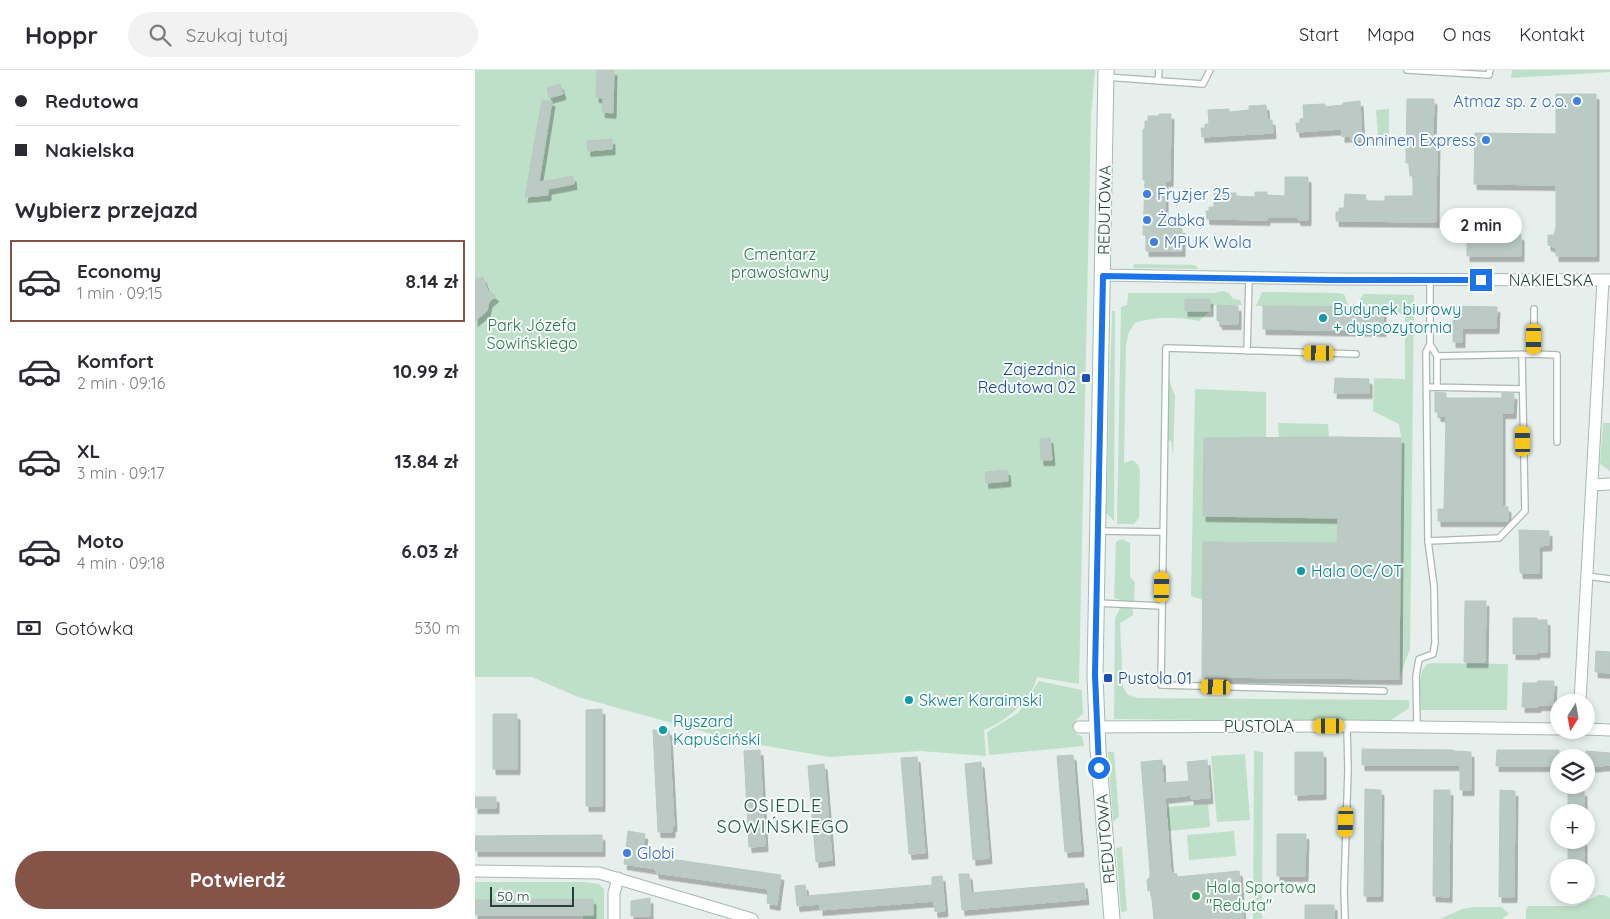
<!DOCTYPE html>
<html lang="pl">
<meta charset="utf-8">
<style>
body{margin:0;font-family:Quicksand,sans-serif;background:#f2f2f3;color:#2b2b33;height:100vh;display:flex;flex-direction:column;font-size:19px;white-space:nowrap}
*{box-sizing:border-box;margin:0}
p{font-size:16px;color:#7c7c81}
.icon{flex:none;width:28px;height:28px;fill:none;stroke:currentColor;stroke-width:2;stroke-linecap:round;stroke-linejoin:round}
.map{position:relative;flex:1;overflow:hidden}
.panel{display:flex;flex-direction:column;background:#fff;width:475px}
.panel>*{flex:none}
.hud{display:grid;align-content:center;height:110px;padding:0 15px;background:#fff}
.needle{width:32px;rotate:191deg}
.controls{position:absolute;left:1075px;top:624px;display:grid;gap:10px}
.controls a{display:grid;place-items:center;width:45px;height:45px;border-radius:50%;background:#fff;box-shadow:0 2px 8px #0003;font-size:25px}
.scale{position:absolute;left:15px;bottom:12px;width:84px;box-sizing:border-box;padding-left:5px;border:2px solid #24423a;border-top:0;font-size:14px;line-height:18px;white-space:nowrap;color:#24423a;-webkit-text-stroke:4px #f7fbf9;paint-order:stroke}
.end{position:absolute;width:22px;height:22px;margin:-11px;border:6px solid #1a73e8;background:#fff;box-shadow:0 0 0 2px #fff}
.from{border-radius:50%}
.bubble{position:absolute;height:35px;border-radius:18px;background:#fff;box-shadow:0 2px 8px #0003;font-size:16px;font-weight:700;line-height:35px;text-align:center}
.car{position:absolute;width:15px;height:30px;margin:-15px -8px;border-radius:6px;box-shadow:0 0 4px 1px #0007;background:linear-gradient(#f5c518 24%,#345 0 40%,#f5c518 0 76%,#345 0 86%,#f5c518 0)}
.hud b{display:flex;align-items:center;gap:18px;height:48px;font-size:19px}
.hud b+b{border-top:1px solid #e1e1e2}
.hud i{width:12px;height:12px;background:#2b2b33}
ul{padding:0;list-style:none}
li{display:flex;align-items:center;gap:15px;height:82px;margin:0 10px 8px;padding:0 5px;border:2px solid transparent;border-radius:0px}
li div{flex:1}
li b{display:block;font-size:19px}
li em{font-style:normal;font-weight:700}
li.current{border-color:#855347}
li>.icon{width:45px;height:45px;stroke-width:1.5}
h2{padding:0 15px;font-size:22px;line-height:60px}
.pay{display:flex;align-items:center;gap:12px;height:55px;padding:0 15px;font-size:19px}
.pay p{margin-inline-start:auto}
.action{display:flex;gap:10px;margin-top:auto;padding:10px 15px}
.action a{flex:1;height:58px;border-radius:30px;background:#855347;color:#fff;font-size:20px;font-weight:700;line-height:58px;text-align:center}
header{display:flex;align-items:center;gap:30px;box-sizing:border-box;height:70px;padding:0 25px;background:#fff;border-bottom:1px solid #e1e1e2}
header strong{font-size:24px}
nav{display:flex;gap:28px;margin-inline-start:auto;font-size:18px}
.search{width:350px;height:45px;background:#f2f2f3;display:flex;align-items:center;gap:12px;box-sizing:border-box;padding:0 18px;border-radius:28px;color:#7c7c81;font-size:19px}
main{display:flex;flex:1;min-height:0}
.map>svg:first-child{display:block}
.green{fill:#bfe0c8}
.building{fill:#bbcac4;stroke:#b8c9c2;filter:url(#shadow)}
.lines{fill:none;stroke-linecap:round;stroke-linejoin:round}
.lane-casing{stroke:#a8b8b2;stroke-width:8}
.street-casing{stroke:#a8b8b2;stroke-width:13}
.secondary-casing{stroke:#a4bbb3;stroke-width:17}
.lane{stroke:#fff;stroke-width:5.5}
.street{stroke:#fff;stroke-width:11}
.secondary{stroke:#fff;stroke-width:15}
.route{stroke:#1a73e8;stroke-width:6}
.shop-dot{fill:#3f7fe0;stroke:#f7fbf9;stroke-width:2}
.culture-dot{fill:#0f9aa8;stroke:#f7fbf9;stroke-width:2}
.transit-dot{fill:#1a4fb4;stroke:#f7fbf9;stroke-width:2}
.leisure-dot{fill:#2e9e5b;stroke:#f7fbf9;stroke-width:2}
.labels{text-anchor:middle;stroke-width:4;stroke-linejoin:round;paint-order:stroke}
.shop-label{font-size:16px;fill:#366cbe;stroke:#f7fbf9;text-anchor:start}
.street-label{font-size:16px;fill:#24423a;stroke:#f7fbf9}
.park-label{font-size:16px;fill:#2d7a4b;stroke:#f7fbf9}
.culture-label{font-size:16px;fill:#0d838f;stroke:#f7fbf9;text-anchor:start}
.transit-label{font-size:16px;fill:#164399;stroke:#f7fbf9;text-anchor:end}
.leisure-label{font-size:16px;fill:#27864d;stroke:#f7fbf9;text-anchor:start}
.neighbourhood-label{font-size:18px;letter-spacing:1px;fill:#1f5548;stroke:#f7fbf9}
</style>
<header>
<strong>Hoppr</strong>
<div class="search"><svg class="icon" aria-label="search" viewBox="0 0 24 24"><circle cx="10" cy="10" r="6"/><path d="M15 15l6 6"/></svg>Szukaj tutaj</div>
<nav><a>Start</a><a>Mapa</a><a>O nas</a><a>Kontakt</a></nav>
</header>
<main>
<section class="panel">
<div class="hud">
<b><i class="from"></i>Redutowa</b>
<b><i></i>Nakielska</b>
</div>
<h2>Wybierz przejazd</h2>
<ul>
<li class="current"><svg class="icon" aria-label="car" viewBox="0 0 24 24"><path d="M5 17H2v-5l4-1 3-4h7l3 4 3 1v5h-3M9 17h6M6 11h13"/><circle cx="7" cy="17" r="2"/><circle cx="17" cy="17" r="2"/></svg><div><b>Economy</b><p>1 min · 09:15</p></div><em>8.14 zł</em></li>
<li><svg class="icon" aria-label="car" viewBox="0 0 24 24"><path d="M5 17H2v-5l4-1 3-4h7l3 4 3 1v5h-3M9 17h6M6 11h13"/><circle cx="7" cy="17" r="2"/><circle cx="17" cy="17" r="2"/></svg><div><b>Komfort</b><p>2 min · 09:16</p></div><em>10.99 zł</em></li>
<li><svg class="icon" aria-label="car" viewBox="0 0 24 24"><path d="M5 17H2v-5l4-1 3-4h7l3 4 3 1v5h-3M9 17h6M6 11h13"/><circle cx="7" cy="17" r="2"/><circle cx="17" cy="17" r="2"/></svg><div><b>XL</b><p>3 min · 09:17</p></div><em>13.84 zł</em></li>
<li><svg class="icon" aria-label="car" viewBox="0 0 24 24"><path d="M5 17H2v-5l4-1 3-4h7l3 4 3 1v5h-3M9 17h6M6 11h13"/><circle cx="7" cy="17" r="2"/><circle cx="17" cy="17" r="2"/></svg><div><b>Moto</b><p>4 min · 09:18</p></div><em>6.03 zł</em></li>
</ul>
<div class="pay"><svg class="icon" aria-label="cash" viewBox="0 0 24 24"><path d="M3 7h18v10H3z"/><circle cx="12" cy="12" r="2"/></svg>Gotówka<p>530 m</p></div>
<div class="action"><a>Potwierdź</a></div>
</section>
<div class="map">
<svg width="1135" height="849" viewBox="0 0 1135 849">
<defs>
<filter id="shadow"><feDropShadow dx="3" dy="5.5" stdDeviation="0" flood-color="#0004"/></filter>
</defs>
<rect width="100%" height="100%" fill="#e6efeb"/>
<path class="green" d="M0,0H620L616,46L604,614L562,607C557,630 530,652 509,660L511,686L445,681L354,687L262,671L103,627L57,607H0Z
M1037,0H1135V2L1036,8Z
M914,39V70L909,75L904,76L901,40Z
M659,194L720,195L723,198L722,199L658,198Z
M748,221L754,223L758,229L765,230L767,235H739L735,241L724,251C701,247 682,246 660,253L654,262L651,275L649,393L658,390L663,395L665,401L664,448L659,454H642L646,237L652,235L653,223H738Z
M787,222L862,223L869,224L874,237L781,236Z
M889,224L939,225L935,579L924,609L926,367L924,354L898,341L899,308L930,309V248L920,239L883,237L885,229Z
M637,241H640L639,451L631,443Z
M693,307L700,326L698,386L696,371L693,370Z
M720,319L791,322V368H729L728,446L863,448L862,473L728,472V530L716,526Z
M803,353L853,354L854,368H804Z
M1128,353H1135V401L1125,394Z
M647,469L655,473V507L660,512L659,530L653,537H656L658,541V545L645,553L648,617L653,625L663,628L934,630V638L913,652L639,649L640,548L645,538V530L639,528L641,472Z
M958,593L1033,594L1032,640H946C946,625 941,606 952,594Z
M564,611L607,620L608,644L601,650V664L607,666L609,676L514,685L512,662L543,643Z
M779,681L788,682L787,849H778Z
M633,682H639L644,746L638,752Z
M770,684L775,750L742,752L736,686Z
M733,734L735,757L694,761L692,737Z
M759,761L761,786L714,790L712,765Z
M647,777L652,841L646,842L641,778Z
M0,812H108L124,814L129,819V849H108V845H118V829L0,830Z
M1124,825H1129L1135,828V849H1051V839L1053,836H1100Z
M1000,837H1027L1034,844L1027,849H965L987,839Z"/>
<path class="building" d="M122,0H139L138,43L127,42L128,28L121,27Z
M85,14L88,24L74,28L72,18Z
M1081,24H1121V186H1081V178L1073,175V165H1079L1081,157V115L999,114L1000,63L1081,64Z
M932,29H959L958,65H962L961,152L861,151V142H864V138H869L870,124L891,125L890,131H910V126H938V106H935L934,93H931Z
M67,30L77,31L64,112L98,106L99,114L73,119V125L50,127Z
M885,31L887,70H876V66L867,67V59L822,62L821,53H825V49L829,48L828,35L850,34V37L868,35V33Z
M791,35L792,50H797L798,63L727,67L726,58H730V54H734L733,40L754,39V42L774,40V36Z
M684,44H696L695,111H690V152H697V158H707V181H671V165H668L670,110H668V59H670V51H673V46H684Z
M137,69V79L113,81L112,71Z
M810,107H833V150H823L822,147H792V150L732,149L731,141H734V137H739V123H761V126L780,127V122H792V125L810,126Z
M992,146H1013V164L1046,165V186H992Z
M8,207L13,221L21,226L14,232L12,241L0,251V209Z
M710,229H735V241H710Z
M742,235L763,236V254H744L745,251H742Z
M788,236L908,237V261L788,259Z
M978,236L1022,237L1021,258H987V272H978Z
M860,308L894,309V323H859Z
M960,322L971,323V328H1027V323L1039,324L1038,343H1027V435L1033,437V451H963V439H969L971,346H963V342H960Z
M865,367L926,368L924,609L727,607L728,472L862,473L863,448L728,446L729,368Z
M575,368L577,390H566L565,369Z
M532,400L533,411L511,413L510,402Z
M1044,460L1074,461V475L1064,476V503H1045Z
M990,531H1011L1010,592H989Z
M1038,548H1062V550H1072V582H1062V584H1038Z
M1121,581L1135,582V603L1120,602Z
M1063,611H1079L1078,635H1063V637H1047L1048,613H1062Z
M127,639V736H111V640Z
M18,644H42V699H18Z
M178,660H194L199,756H197V762H183Z
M887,679L978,680V681L996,682V720H985V695H887Z
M285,680L290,776L274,777L269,681Z
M1022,680H1084V696H1021Z
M1111,681L1135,683V695L1111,697Z
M820,682H848V724L820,725Z
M598,685L606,781L590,782L582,686Z
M442,687L450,783L434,784L426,688Z
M687,690L688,713L714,711L712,692L732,690L735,728L716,729V725L690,728L696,803L702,804V807L764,801L768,849H679L676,820L673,821L672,810L675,807V802L666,692Z
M506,692L514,788L498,790L490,694Z
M349,694L357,790L341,792L333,696Z
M890,719L906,720L905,826H889Z
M959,720H975L974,827L958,826Z
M1025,720L1040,721L1039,827H1024Z
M1093,721H1109V742H1093Z
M0,727H21V738H0Z
M153,761L170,764L167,785L306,805L302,835L292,833L293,819L181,803V799L149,794Z
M802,764H831L830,806H802Z
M127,765V781H0V766Z
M1093,770H1109V796H1093Z
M484,804H494L496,823L609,813L611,829L487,840Z
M467,806L470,841L460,842L459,831L345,840V834L322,836L320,816L330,815L331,826L457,815V807Z
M175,828V846H156V831Z
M118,829V845H0V830Z
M830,835H859V849H830Z"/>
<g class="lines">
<defs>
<path id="lane" d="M932,0L1014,5L1015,0
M631,7L728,14L735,0
M683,11L684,0
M955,274L962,286L1059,284V239
M772,281L774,208
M881,284L691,278L686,615L909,621
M1059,284L1082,285V372
M952,317L1047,319
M962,317V286
M623,461L688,462
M953,471L1024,468L1050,441L1047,285
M1112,506L1135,509
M621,533L687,536
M942,657L941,606L944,589L958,584L960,573L959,516L953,471L951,282L955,274V210
M870,849L869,821L873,700L872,656"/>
<path id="street" d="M627,205L858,209L1135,210
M1117,415L1135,414
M1105,632L1128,210
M604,657L872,656L1084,659
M1111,659L1135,660
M0,801L124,803L277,849
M139,849V823L143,808"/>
<path id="secondary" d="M631,0L620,605L623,680L637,849"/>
</defs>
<use href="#lane" class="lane-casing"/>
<use href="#street" class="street-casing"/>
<use href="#secondary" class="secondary-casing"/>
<use href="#lane" class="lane"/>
<use href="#street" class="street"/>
<use href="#secondary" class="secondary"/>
</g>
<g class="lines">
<path class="route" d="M624,698L620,605L628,206L858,210H1006"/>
</g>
<g class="shop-dot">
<circle cx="1102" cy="31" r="5"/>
<circle cx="1011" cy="70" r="5"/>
<circle cx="672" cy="124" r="5"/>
<circle cx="672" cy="150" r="5"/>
<circle cx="679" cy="172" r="5"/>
<circle cx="152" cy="783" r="5"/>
</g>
<g class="culture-dot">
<circle cx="848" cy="248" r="5"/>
<circle cx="826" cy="501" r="5"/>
<circle cx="434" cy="630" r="5"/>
<circle cx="188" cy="660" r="5"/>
</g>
<g class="transit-dot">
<rect x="606" y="303" width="10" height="10" rx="2.5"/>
<rect x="628" y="603" width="10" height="10" rx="2.5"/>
</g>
<circle class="leisure-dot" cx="721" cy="826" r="5"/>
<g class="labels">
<g class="shop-label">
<text x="1092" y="37" text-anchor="end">Atmaz sp. z o.o.</text>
<text x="1001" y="76" text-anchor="end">Onninen Express</text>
<text x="682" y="130">Fryzjer 25</text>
<text x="682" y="156">Żabka</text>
<text x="689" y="178">MPUK Wola</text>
<text x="162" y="789">Globi</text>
</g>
<g class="street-label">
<text transform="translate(629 140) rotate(-89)" y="6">REDUTOWA</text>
<text x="1076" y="216">NAKIELSKA</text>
<text x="784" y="662">PUSTOLA</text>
<text transform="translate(630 769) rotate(-95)" y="6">REDUTOWA</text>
</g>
<g class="park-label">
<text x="305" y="190">Cmentarz<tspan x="305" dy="18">prawosławny</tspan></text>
<text x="57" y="261">Park Józefa<tspan x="57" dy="18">Sowińskiego</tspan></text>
</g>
<g class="culture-label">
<text x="858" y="245">Budynek biurowy<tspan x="858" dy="18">+ dyspozytornia</tspan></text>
<text x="836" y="507">Hala OC/OT</text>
<text x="444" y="636">Skwer Karaimski</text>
<text x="198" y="657">Ryszard<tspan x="198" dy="18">Kapuściński</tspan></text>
</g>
<g class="transit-label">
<text x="601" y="305">Zajezdnia<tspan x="601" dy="18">Redutowa 02</tspan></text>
<text x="643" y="614" text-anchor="start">Pustola 01</text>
</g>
<g class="leisure-label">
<text x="731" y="823">Hala Sportowa<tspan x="731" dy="18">"Reduta"</tspan></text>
</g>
<g class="neighbourhood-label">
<text x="308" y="742">OSIEDLE<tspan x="308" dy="21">SOWIŃSKIEGO</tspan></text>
</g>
</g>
</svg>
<div class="controls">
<a><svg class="needle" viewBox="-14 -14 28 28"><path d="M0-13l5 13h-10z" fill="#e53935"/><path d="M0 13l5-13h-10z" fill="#7c7c81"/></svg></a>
<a><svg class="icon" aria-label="layers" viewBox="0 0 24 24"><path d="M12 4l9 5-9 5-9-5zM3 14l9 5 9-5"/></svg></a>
<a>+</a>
<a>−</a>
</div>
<div class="scale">50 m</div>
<i class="end from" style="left:624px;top:698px"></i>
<i class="end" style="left:1006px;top:210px"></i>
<div class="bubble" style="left:965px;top:138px;width:82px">2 min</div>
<i class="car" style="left:1059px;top:269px;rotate:180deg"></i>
<i class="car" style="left:844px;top:283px;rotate:271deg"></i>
<i class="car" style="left:1048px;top:371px;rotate:359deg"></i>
<i class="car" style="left:687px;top:517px;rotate:1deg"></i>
<i class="car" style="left:741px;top:617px;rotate:272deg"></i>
<i class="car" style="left:854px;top:656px;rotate:270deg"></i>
<i class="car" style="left:871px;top:752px;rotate:182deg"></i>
</div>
</main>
